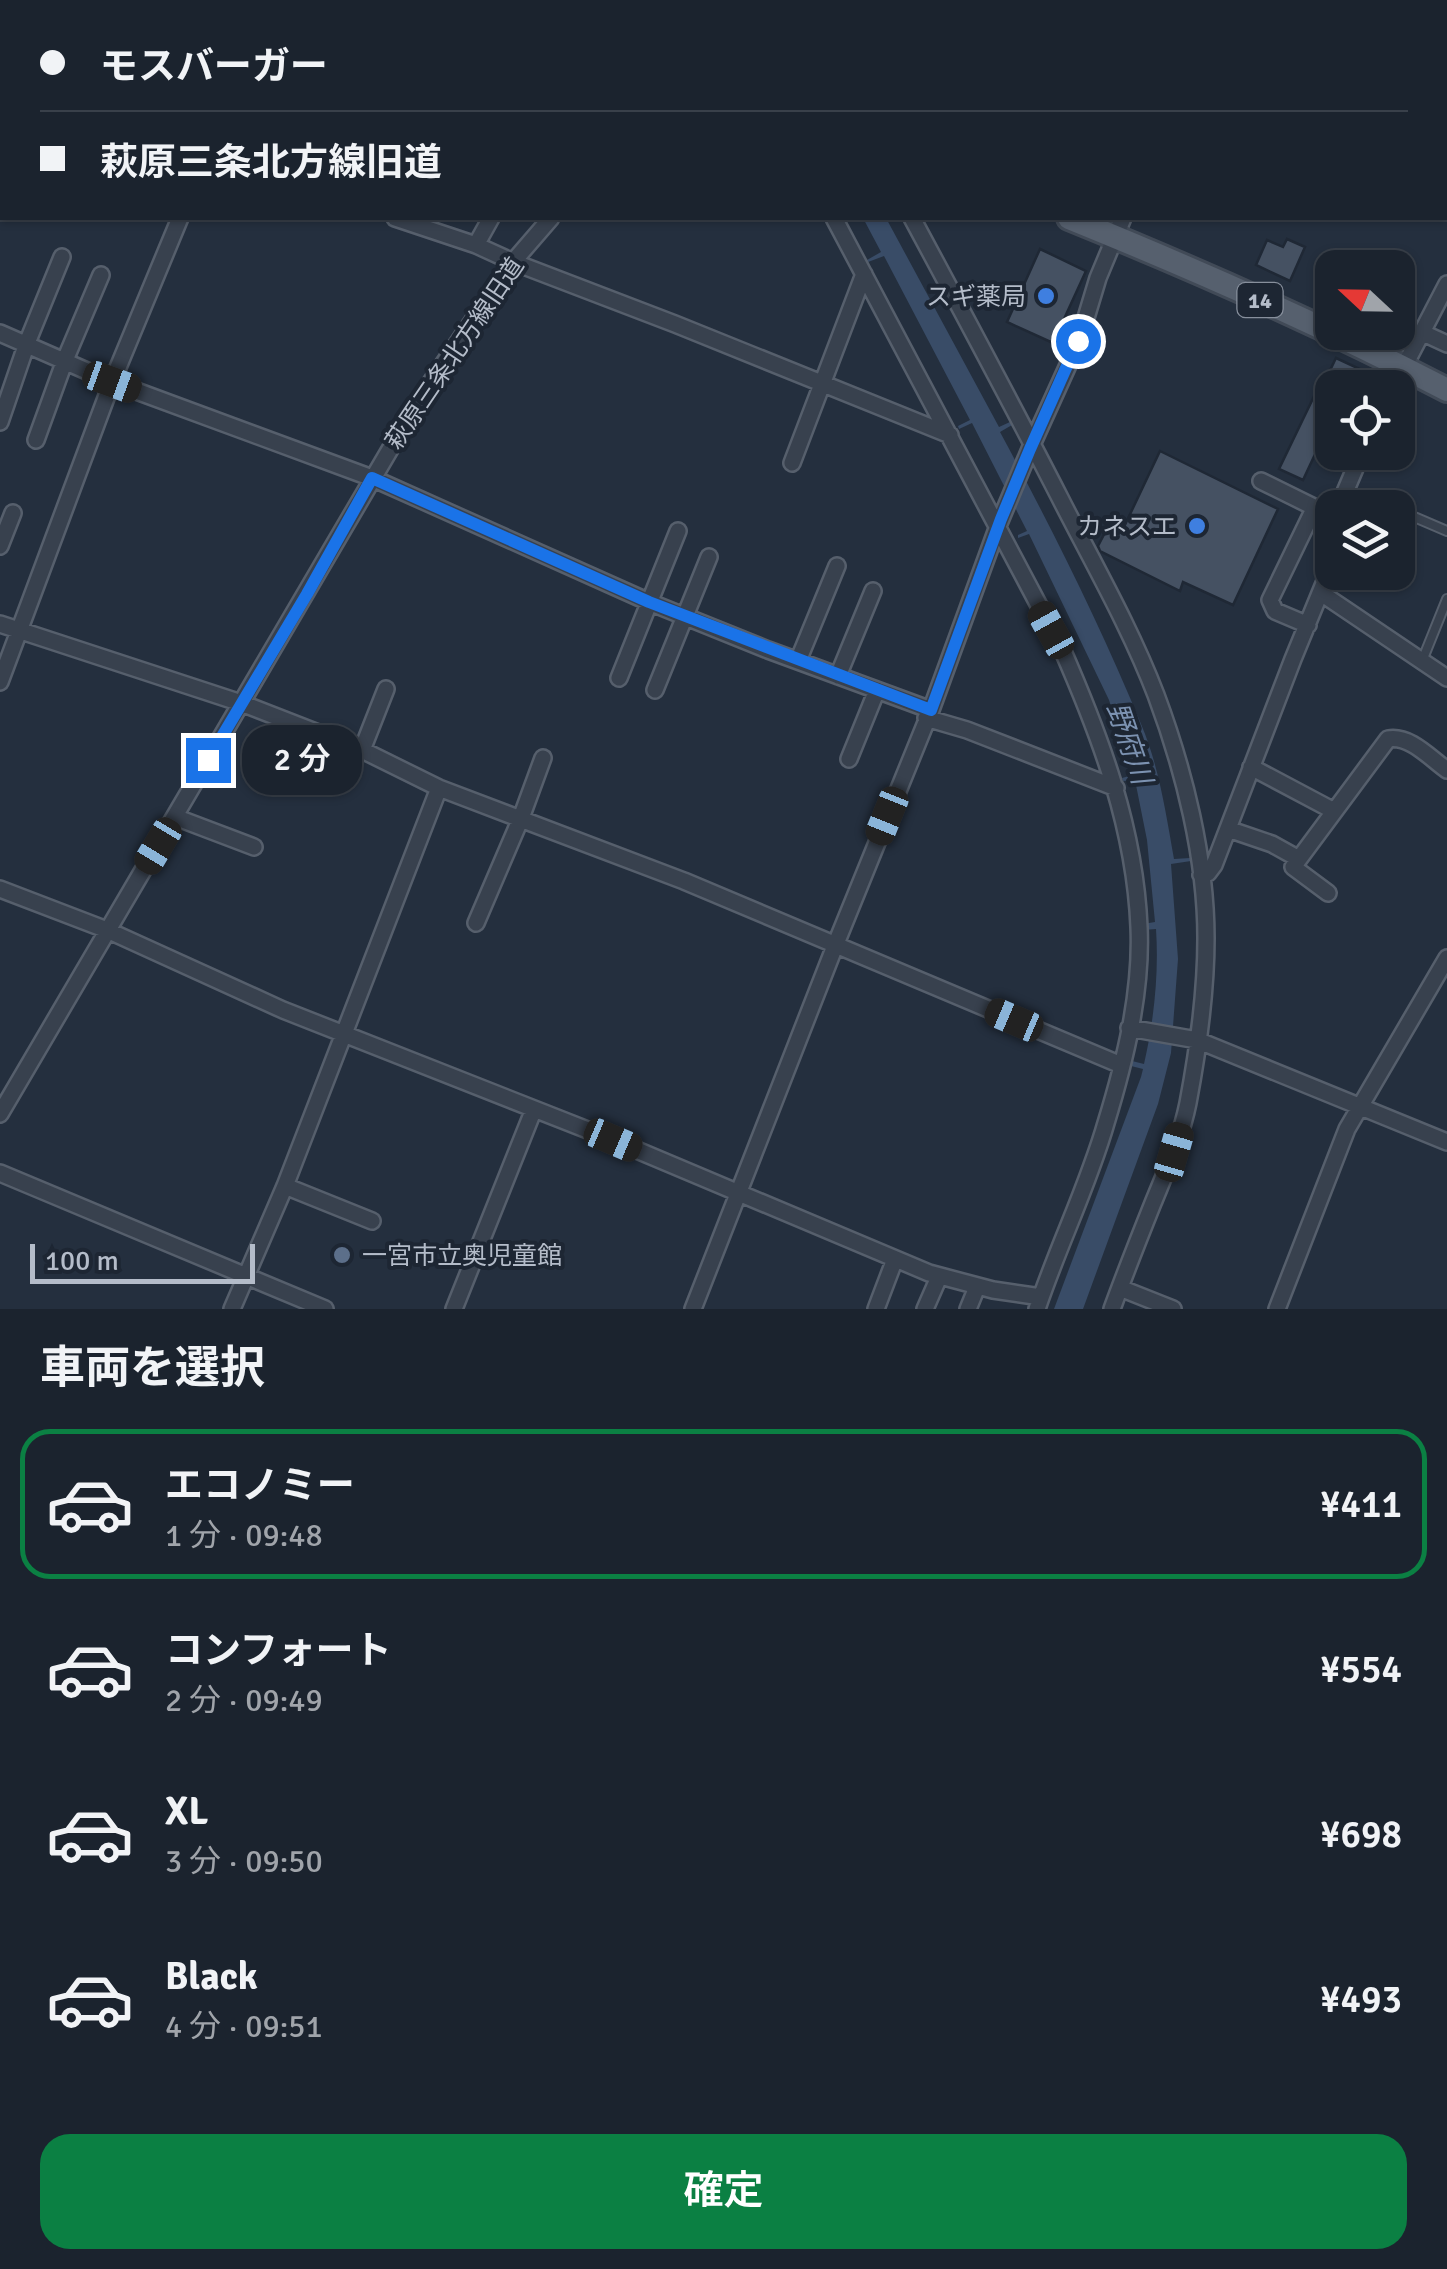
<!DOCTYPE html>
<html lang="ja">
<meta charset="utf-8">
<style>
body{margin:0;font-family:Signika,"Noto Sans JP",sans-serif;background:#282f3a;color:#f1f3f6;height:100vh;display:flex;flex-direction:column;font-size:38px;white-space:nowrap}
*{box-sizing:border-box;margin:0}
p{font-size:32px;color:#a0a4aa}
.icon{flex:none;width:55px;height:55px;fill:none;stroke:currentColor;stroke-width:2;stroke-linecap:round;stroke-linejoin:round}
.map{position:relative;height:1309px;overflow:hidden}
.drawer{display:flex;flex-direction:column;background:#1b232e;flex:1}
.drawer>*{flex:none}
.top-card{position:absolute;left:0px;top:0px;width:1448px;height:220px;box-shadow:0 2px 8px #0004,0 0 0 2px #39404a;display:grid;align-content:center;height:220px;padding:0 40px;background:#1b232e}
.needle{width:65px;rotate:292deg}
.buttons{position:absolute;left:1315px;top:250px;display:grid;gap:20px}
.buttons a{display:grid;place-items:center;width:100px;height:100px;border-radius:20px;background:#1b232e;box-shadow:0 2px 8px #0004,0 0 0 2px #39404a;font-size:50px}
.scale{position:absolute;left:30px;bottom:25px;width:225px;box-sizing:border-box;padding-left:10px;border:5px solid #b4bcc9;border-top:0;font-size:28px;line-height:35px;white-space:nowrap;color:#b4bcc9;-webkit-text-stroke:8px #1d2633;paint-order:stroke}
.end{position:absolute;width:45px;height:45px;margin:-22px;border:12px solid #1a73e8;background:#fff;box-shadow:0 0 0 5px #fff}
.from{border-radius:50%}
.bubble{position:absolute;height:70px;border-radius:30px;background:#1b232e;box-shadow:0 2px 8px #0004,0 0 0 2px #39404a;font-size:32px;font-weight:600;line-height:70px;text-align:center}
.car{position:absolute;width:30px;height:60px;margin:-30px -15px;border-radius:12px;box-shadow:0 0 8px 2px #0007;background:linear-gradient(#222 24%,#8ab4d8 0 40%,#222 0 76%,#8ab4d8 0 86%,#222 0)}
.top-card b{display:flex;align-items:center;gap:35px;height:95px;font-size:38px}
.top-card b+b{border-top:2px solid #39404a}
.top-card i{width:25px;height:25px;background:#f1f3f6}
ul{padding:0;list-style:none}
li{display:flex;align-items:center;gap:30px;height:150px;margin:0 20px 15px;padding:0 20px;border:5px solid transparent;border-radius:30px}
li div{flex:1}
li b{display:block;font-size:38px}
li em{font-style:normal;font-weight:600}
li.on{border-color:#0b8043}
li>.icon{width:90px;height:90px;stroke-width:1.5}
h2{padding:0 40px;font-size:45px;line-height:120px}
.button{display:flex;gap:20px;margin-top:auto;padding:20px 40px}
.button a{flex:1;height:115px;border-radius:30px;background:#0b8043;color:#fff;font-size:40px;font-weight:600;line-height:115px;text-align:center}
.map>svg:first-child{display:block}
.water{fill:#394c67}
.building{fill:#455162;stroke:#1f2835;stroke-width:2.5}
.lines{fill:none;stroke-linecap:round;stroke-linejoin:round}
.lane-casing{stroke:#565f6c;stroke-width:12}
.street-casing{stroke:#565f6c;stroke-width:20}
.primary-casing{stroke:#414a57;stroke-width:28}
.lane{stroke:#38414e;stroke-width:8}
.street{stroke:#38414e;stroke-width:15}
.primary{stroke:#56606e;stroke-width:22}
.route{stroke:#1a73e8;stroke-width:12}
.shop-dot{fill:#3f7fe0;stroke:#1d2633;stroke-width:4}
.service-dot{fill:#5c6f8a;stroke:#1d2633;stroke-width:4}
.labels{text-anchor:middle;stroke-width:8;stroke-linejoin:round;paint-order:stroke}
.shield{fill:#1d2633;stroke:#878f9c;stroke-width:2.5}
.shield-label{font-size:22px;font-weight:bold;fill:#b4bcc9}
.poi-label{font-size:25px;fill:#b4bcc9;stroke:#1d2633;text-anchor:end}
.street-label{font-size:25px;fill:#b4bcc9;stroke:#1d2633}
.water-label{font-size:28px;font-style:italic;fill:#7c92b1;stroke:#1d2633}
</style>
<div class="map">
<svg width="1447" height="1309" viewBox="0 0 1447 1309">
<rect width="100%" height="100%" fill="#242f3e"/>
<path class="water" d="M863,218H886L999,427L1010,422L1012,425L1000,432C1051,527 1100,624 1141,724C1159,766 1166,814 1174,859L1190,858L1191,861L1171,864L1178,959L1171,1053L1158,1104L1083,1309H1054L1141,1077L1143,1069L1127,1065L1128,1060L1144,1064C1154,1020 1159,974 1156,929L1143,930V924L1155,922L1147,840L1135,780L1123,781L1122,778L1133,775L1109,700L1029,534L1018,538V535L1027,531L972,423L959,429L958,426L970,420L884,256L868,262L867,260L881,252Z"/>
<path class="building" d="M1287,239L1305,247L1290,281L1256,265L1267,240L1283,247Z
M1040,249L1086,271L1053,343L1007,322Z
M1336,358L1364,371L1356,388L1332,378V418L1303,480L1279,469L1319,386L1322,387Z
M1160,451L1278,509L1233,605L1183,582L1180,591L1100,551L1098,546L1110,523L1123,529Z"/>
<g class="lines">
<defs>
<path id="lane" d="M1372,499L1392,508
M1398,510L1447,531
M1422,661L1447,599"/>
<path id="street" d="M720,0L722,2
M798,0L799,2
M1416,0L1423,2
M38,2L39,0
M84,2L85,0
M265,2L266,0
M782,2L785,0
M974,2L975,0
M1062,2L1063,0
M1259,2L1260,0
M0,74L2,75
M0,212L2,206
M395,218L476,245L513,262L675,324L950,435
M834,218L1062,649C1101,738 1135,829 1139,927C1142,992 1125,1061 1106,1123C1088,1186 1058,1246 1037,1309
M912,218C962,311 1012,404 1060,498C1093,563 1130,627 1156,695C1184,770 1206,858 1206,938C1206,993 1198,1050 1188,1103C1181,1138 1166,1171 1153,1203C1139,1238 1125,1273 1112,1309
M476,245L491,218
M1421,332L1447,344
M0,333L112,382L372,478L649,602L768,650L931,710
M1393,388L1447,284
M0,422L27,343L62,257
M36,440L65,360L101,275
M792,463L864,274
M1261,481L1332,516
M1345,508V492L1362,452
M0,546L13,513
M1321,593L1447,678
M0,624L241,703L362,750L439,788L684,881L1121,1065
M1308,625L1275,611L1270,600L1315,507
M798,661L837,566
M838,676L873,591
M619,678L678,531
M0,682L112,382L180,218
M655,690L709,557
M926,718L967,730L1116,788
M362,750L386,689
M849,759L877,690
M1251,767L1334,811
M175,817L254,847
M1228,829L1272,844L1299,859
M1201,875L1208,873L1214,865L1293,659L1332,564
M0,889L107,930L283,1010L613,1140L929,1273L993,1290L1041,1297
M1328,893L1293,867L1388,739C1410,735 1430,758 1447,770
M476,923L521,818L543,758
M1129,1028L1197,1040L1447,1142
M0,1114L419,400L513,262L551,218
M0,1173L325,1309
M285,1186L372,1221
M1120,1288L1173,1309
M232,1309L285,1186L439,788
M454,1309L534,1109
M693,1309L835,946L931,710L998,526L1030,449L1079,341L1098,278L1123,218
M876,1309L895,1259
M925,1309L939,1277
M968,1309L977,1287
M1277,1309L1347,1129L1447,958"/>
<path id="primary" d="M523,0L529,2
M1069,218C1197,270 1324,326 1447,390"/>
</defs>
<use href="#lane" class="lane-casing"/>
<use href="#street" class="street-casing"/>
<use href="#primary" class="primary-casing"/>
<use href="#lane" class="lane"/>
<use href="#street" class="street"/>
<use href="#primary" class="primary"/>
</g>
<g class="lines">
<path class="route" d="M208,760L307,594L372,478L649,602L931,710L1001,519L1030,449L1078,341"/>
</g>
<g class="shop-dot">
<circle cx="1046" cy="296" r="10"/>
<circle cx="1197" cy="526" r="10"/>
</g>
<circle class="service-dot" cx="342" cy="1255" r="10"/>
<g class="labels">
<rect class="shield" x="1237.5" y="283" width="45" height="34" rx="8"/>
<g class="shield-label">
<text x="1260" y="308">14</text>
</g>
<g class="poi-label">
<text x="1026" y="305">スギ薬局</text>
<text x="1177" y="535">カネスエ</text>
<text x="362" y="1264" text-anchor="start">一宮市立奥児童館</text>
</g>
<g class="street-label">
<text transform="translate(454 353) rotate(-56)" y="9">萩原三条北方線旧道</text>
</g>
<g class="water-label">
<text transform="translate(1130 743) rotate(71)" y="10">野府川</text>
</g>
</g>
</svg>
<div class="buttons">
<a><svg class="needle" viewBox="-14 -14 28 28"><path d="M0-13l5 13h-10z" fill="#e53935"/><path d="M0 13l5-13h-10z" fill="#a0a4aa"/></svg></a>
<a><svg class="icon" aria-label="locate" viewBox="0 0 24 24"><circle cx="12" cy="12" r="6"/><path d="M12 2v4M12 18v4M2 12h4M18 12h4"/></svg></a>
<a><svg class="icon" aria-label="layers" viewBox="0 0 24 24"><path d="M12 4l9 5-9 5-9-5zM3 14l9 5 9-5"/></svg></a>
</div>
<div class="scale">100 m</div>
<i class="end from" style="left:1078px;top:341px"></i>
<i class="end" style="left:208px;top:760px"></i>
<div class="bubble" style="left:242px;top:725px;width:120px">2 分</div>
<i class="car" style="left:112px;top:382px;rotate:110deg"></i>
<i class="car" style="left:1051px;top:630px;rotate:331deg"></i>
<i class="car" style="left:887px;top:816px;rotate:202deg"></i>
<i class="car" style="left:158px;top:846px;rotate:211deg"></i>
<i class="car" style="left:1014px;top:1020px;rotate:293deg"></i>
<i class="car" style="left:613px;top:1140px;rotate:113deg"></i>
<i class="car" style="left:1174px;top:1152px;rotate:16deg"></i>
<div class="top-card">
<b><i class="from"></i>モスバーガー</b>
<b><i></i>萩原三条北方線旧道</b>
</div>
</div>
<section class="drawer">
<h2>車両を選択</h2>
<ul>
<li class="on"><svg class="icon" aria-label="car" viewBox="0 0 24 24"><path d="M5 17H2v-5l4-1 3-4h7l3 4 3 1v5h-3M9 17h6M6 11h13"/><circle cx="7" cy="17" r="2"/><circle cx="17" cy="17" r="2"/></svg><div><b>エコノミー</b><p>1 分 · 09:48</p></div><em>¥411</em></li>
<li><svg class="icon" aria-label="car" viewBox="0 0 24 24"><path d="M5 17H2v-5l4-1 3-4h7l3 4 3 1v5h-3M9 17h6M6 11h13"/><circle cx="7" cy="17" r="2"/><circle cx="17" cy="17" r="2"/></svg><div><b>コンフォート</b><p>2 分 · 09:49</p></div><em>¥554</em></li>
<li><svg class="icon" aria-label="car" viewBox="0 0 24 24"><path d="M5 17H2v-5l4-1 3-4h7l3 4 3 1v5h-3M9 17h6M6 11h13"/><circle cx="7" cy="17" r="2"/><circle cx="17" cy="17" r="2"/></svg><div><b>XL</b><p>3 分 · 09:50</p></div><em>¥698</em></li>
<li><svg class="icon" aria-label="car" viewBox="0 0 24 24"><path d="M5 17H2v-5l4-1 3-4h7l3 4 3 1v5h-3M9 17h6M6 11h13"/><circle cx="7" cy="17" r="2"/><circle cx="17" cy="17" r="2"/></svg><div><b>Black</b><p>4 分 · 09:51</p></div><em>¥493</em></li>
</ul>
<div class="button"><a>確定</a></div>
</section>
